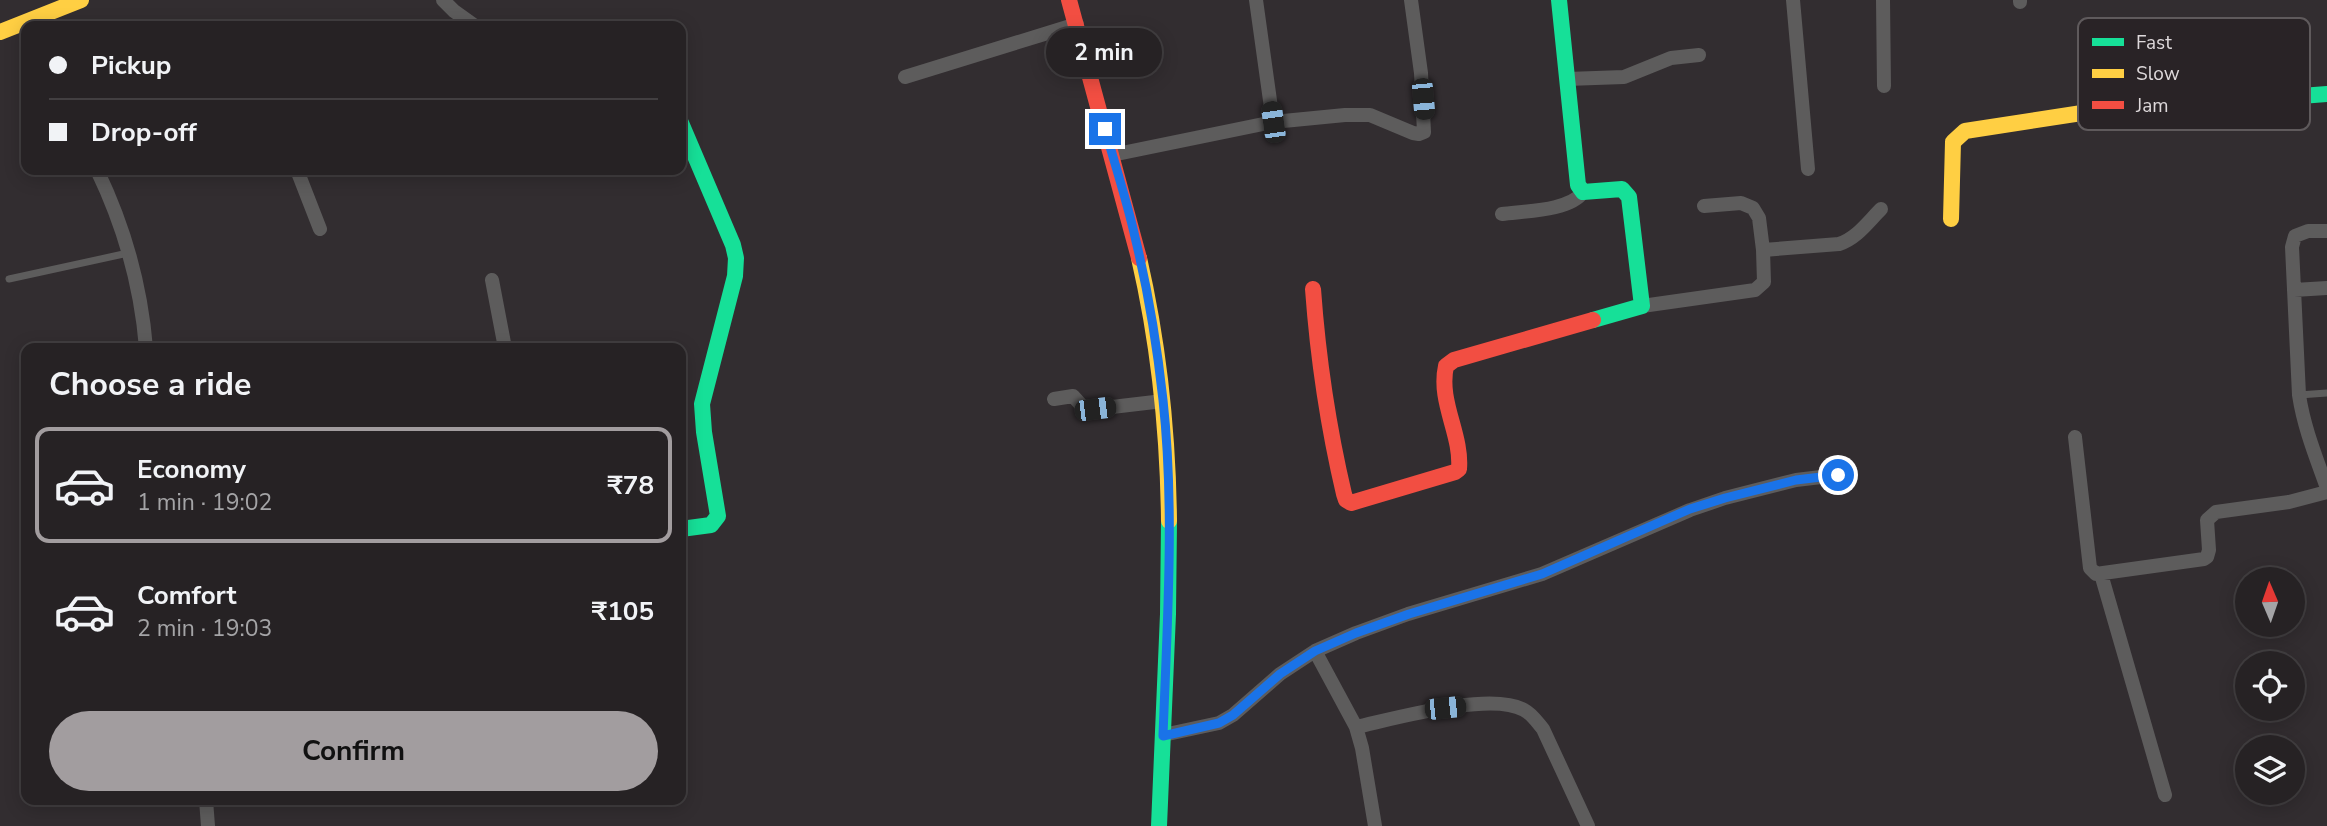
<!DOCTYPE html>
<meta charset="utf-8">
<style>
body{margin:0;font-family:"Nunito Sans",sans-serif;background:#2e2a2c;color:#f1f3f6;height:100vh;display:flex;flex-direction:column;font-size:26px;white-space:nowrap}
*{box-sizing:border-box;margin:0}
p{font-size:23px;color:#a4a4a6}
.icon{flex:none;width:38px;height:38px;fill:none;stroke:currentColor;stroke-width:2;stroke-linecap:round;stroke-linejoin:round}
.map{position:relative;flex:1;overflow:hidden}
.details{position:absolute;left:21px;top:343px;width:665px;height:462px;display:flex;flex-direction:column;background:#262224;border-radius:14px;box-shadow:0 4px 18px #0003,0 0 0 2px #423f41}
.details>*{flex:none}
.banner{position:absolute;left:21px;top:21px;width:665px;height:154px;border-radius:14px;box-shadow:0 4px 18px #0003,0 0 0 2px #423f41;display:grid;align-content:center;height:154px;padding:0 28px;background:#262224}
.needle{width:46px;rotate:358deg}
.controls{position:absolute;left:2235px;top:567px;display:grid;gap:14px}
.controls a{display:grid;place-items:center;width:70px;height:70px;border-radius:50%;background:#262224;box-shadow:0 4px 18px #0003,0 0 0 2px #423f41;font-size:35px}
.end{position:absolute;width:32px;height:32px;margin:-16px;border:9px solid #1a73e8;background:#fff;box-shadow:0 0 0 4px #fff}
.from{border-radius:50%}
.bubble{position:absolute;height:49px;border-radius:24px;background:#262224;box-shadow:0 4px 18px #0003,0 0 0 2px #423f41;font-size:23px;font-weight:700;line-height:49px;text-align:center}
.car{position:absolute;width:21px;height:42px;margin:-21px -10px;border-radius:9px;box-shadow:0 0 5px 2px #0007;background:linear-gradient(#222 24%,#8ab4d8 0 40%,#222 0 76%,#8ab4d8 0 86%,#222 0)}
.banner b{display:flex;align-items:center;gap:24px;height:66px;font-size:26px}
.banner b+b{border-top:2px solid #423f41}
.banner i{width:18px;height:18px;background:#f1f3f6}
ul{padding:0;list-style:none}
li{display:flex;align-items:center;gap:21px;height:116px;margin:0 14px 10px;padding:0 14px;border:4px solid transparent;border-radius:14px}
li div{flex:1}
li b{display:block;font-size:26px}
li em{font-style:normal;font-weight:700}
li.current{border-color:#a29d9f}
li>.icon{width:63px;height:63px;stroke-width:1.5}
h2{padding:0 28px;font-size:32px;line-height:84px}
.button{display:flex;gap:14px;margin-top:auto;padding:14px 28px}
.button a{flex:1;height:80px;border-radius:42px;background:#a29d9f;color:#111;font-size:28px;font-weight:700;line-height:80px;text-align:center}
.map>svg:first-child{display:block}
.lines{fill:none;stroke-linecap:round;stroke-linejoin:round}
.lane{stroke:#5d5c5c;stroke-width:7}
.street{stroke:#5d5c5c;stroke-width:14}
.fast{stroke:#16e098;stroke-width:16}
.slow{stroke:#ffcf43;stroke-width:16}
.jam{stroke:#f24e42;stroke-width:16}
.route{stroke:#1a73e8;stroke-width:9}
.key{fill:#292326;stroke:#5f5a5c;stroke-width:2}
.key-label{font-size:19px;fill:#ded9db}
</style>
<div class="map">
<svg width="2327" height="826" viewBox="0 0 2327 826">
<rect width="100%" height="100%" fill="#322d30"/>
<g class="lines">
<path class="lane" d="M9,279L128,253
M2299,395L2327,393"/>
<path class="street" d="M443,0L454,11L475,26
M1256,0L1273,122
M1793,0L1808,169
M1883,0L1884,86
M2020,0V2
M905,77L1077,24
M1567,79L1624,77L1671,58L1699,55
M1112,155L1273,122L1345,115H1370L1413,133L1419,134L1424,132L1421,73L1411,0
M97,170C124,226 141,286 146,348
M297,170L320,229
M1704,206L1741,203L1753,208L1759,218L1763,250
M1502,214C1524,211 1570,211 1583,192
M2327,231H2308L2295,236L2292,247L2299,395C2304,428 2316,457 2327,488
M492,280L505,348
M2294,290L2327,288
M1642,306L1755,290L1764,282L1763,250L1839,244C1857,238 1868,222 1881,209
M1054,399L1073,396L1082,406L1095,409L1163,401
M2075,437L2090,568L2096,574L2204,559L2207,557L2209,550L2207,520L2216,512L2289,502L2327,492
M2101,574L2165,795
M1315,651L1356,727L1362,748L1375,826
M1356,727C1393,719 1491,691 1524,710C1532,714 1537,722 1543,729L1588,826
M1163,735L1219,723L1233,715L1280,674L1315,651L1356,633L1408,614L1542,574L1690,510L1725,498L1796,480L1838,475
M206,800L208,826"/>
<path class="fast" d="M1559,0L1578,185L1583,192L1622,189L1629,197L1642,306L1593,320
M2212,77L2272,74L2288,97L2327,94
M681,123L733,245L736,258L735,276L702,404L704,432L718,516L711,525L681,529
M1159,826L1168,614L1169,521"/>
<path class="slow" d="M0,32L81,0
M1951,219L1953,142L1965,131L2134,105L2201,78L2212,77
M1139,258C1159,345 1168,432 1169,521"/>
<path class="jam" d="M1069,0L1139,258
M1313,289C1318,358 1328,426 1344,494L1346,500L1351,503L1455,472L1459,469C1462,434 1438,402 1446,366L1454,360L1593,320"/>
</g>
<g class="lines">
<path class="route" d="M1105,129C1115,165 1127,201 1135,237C1148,290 1157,345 1163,400C1175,510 1167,625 1163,736L1219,723L1233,715L1280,674L1315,651L1356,633L1409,614L1542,574L1690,509L1725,498L1796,480L1838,475"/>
</g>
<rect x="2078" y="18" width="232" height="112" rx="10" class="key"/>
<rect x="2092" y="38" width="32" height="8" fill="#16e098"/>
<rect x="2092" y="69" width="32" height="9" fill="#ffcf43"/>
<rect x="2092" y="101" width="32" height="8" fill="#f24e42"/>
<g class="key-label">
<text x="2136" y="49">Fast</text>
<text x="2136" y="80">Slow</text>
<text x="2136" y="112">Jam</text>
</g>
</svg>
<div class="controls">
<a><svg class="needle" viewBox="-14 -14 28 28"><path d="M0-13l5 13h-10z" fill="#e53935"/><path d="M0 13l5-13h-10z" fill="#a4a4a6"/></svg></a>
<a><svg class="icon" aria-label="locate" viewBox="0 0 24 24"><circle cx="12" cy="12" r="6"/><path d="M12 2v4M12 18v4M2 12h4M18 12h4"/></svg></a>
<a><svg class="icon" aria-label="layers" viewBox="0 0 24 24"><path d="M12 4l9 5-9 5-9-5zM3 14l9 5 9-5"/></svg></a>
</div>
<i class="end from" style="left:1838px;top:475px"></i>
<i class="end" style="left:1105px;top:129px"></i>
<div class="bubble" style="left:1046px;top:28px;width:116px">2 min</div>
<i class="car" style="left:1423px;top:99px;rotate:175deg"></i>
<i class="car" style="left:1273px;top:122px;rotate:352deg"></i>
<i class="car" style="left:1095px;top:409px;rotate:83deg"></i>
<i class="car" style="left:1445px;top:708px;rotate:84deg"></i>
<div class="banner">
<b><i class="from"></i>Pickup</b>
<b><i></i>Drop-off</b>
</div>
<section class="details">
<h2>Choose a ride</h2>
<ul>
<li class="current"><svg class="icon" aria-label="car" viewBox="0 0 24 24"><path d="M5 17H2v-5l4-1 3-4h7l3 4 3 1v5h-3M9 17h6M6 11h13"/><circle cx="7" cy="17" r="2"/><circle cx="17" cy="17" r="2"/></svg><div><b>Economy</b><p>1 min · 19:02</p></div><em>₹78</em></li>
<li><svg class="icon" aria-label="car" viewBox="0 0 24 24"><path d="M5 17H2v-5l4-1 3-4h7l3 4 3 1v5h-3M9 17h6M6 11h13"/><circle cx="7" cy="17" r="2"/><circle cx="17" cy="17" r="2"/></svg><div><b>Comfort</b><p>2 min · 19:03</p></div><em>₹105</em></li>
</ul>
<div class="button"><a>Confirm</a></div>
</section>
</div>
